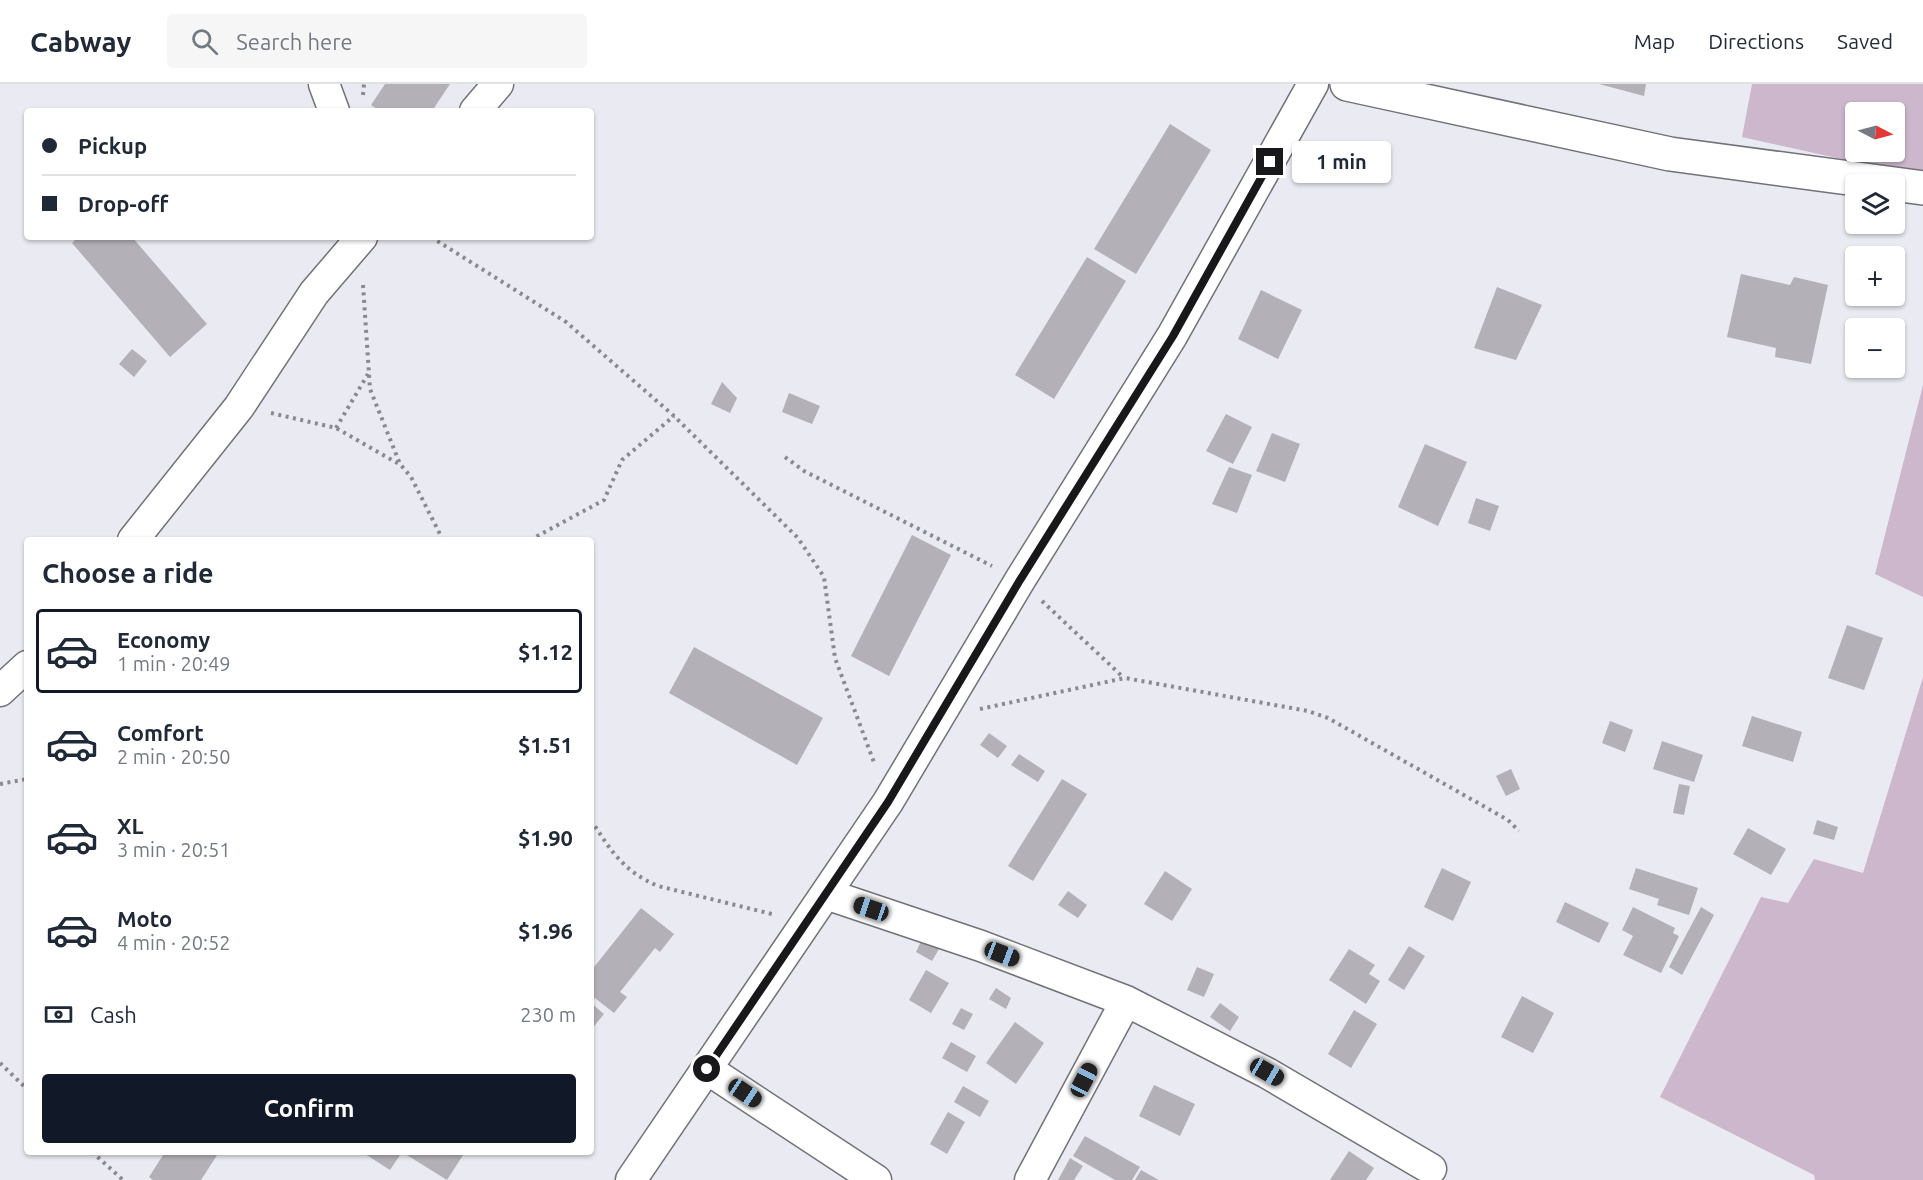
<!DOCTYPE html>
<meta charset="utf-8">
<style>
body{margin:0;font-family:Ubuntu,sans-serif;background:#f6f6f7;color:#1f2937;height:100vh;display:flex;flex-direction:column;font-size:22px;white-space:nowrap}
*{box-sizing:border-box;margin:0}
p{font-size:20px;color:#747a83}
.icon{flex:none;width:33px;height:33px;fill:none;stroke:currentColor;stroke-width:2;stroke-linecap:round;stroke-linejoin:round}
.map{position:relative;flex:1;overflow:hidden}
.details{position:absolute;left:24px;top:453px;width:570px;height:618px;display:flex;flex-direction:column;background:#fff;border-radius:6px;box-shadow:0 2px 4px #0004}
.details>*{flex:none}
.guide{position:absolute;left:24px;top:24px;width:570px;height:132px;border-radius:6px;box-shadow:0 2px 4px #0004;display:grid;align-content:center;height:132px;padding:0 18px;background:#fff}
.needle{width:39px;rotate:96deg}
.controls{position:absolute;left:1845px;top:18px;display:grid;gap:12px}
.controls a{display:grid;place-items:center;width:60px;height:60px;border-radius:6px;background:#fff;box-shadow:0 2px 4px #0004;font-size:30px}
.end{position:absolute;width:27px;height:27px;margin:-14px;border:8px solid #18181a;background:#fff;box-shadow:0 0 0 3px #fff}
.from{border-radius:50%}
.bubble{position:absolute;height:42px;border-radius:6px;background:#fff;box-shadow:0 2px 4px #0004;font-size:20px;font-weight:600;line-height:42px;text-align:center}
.car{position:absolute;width:18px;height:36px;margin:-18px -9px;border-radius:8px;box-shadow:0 0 4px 2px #0007;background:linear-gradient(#222 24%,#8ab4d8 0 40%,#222 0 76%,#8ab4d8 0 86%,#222 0)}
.guide b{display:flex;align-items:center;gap:21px;height:57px;font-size:22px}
.guide b+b{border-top:2px solid #e0e1e3}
.guide i{width:15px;height:15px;background:#1f2937}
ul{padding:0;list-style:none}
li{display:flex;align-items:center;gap:18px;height:84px;margin:0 12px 9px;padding:0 6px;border:3px solid transparent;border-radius:6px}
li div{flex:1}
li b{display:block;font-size:22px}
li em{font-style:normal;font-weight:600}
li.on{border-color:#111827}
li>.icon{width:54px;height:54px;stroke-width:1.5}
h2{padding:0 18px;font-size:27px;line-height:72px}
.pay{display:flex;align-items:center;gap:15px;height:66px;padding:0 18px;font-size:22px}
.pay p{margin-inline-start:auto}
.button{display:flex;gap:12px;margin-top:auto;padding:12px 18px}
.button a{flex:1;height:69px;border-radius:6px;background:#111827;color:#fff;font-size:24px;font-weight:600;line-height:69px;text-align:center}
header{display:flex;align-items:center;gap:36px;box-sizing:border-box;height:84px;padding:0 30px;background:#fff;border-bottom:2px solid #e0e1e3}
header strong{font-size:28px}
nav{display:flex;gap:33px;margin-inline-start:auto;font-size:21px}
.search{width:420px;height:54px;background:#f6f6f7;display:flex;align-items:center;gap:15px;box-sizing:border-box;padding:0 21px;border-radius:6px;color:#747a83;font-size:22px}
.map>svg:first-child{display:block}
.green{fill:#ccb7cc;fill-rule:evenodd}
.building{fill:#b3b0b7}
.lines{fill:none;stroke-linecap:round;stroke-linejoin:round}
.street-casing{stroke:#717178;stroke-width:33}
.primary-casing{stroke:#717178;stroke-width:36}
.path{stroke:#89898f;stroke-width:4;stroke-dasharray:3 4.5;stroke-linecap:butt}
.street{stroke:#fff;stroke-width:30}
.primary{stroke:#fff;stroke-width:33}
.route{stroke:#18181a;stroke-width:8}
</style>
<header>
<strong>Cabway</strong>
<div class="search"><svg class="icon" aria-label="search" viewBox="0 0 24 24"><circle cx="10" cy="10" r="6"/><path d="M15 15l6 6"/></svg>Search here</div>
<nav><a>Map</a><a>Directions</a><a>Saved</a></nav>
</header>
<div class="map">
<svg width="1923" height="1096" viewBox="0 0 1923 1096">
<rect width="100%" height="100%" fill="#eaeaf2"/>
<path class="green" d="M1752,0H1923V93L1742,53ZM1856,28H1894V68H1856Z
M1923,301V513L1875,490Z
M1923,593V1096H1815L1814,1091L1660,1013L1761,813L1788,819L1814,775L1863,789Z"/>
<path class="building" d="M385,0H450L432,27H380L371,21Z
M1599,0H1646L1644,12Z
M1170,40L1211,66L1136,190L1094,165Z
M78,153H132L207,240L170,273L72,159Z
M1087,173L1126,197L1054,315L1015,291Z
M1741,190L1790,201L1794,193L1828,201L1811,280L1775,273L1776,264L1727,253Z
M1497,203L1542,221L1516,276L1474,264Z
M1261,206L1302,226L1278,275L1238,255Z
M132,265L147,277L134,293L119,280Z
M722,298L737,314L730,329L711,320Z
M789,309L820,322L812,340L782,328Z
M1226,330L1252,343L1233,380L1206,367Z
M1272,349L1300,360L1285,398L1256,387Z
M1425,360L1467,378L1438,442L1398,423Z
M1229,383L1252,391L1237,429L1212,420Z
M1476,414L1499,422L1490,447L1468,439Z
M912,451L951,471L889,592L851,572Z
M1847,541L1883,554L1864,606L1828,594Z
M694,563L823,634L797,681L669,609Z
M1752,632L1802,648L1793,678L1742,662Z
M1610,637L1633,646L1625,668L1602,659Z
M989,649L1007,662L998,674L980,661Z
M1662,657L1703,671L1694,698L1653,685Z
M1019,670L1045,687L1038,698L1011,681Z
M1511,685L1520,705L1506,712L1496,692Z
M1062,695L1087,710L1033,797L1008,782Z
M1679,700L1690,702L1684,731L1673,729Z
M1817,736L1838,743L1834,756L1813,750Z
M1748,744L1786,765L1771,791L1733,770Z
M1442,784L1471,798L1453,837L1424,823Z
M1636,784L1698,804L1689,831L1657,821L1659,815L1629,805Z
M1165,787L1192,805L1172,837L1144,820Z
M1068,807L1087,821L1078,834L1058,821Z
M1565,818L1609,839L1599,859L1556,838Z
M1633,823L1675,844L1673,849L1679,852L1661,889L1623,871L1633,852L1622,846Z
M1701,823L1714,831L1682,891L1669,883Z
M641,824L674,850L660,868L655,864L620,908L627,913L614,929L591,911V887Z
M922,855L939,865L932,877L916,868Z
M1409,862L1425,872L1404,906L1388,896Z
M1349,865L1375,881L1369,890L1380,897L1366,920L1329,896Z
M1197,883L1214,890L1204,913L1187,906Z
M926,886L949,899L931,929L909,916Z
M996,904L1011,914L1006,925L989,915Z
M1522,912L1554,929L1533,969L1501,953Z
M591,919L604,930L591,946Z
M1220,919L1239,933L1230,947L1210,933Z
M961,924L973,930L964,946L952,940Z
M1354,926L1377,940L1351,984L1328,970Z
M1015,938L1044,959L1016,1000L986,979Z
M951,958L976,972L967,988L942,974Z
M1154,1001L1195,1020L1180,1052L1139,1032Z
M963,1002L989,1017L980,1033L954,1018Z
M948,1028L965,1038L947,1070L930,1060Z
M1085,1052L1140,1083L1132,1096H1115L1073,1072Z
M1349,1067L1374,1084L1366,1096H1330Z
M165,1068H219L201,1096H153L149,1093Z
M362,1068H465L447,1096L402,1068L390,1086Z
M1070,1074L1083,1082L1074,1096H1058Z
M1141,1086L1159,1096H1135Z"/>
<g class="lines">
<defs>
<path id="street" d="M324,0L334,27
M475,27L498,0
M133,456L239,323L314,209L362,153
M0,607L27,582
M826,810L981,862L1126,917L1267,989L1431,1085
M707,985L876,1096
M631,1096L888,718L1020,496L1172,252L1313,0
M1030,1096L1126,917"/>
<path id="primary" d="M1347,0L1670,70L1923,104"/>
</defs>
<use href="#street" class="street-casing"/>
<use href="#primary" class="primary-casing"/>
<path class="path" d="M363,11L364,0
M431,153L566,238L674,332L798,454L824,493L835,574L875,681
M363,201L370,305L400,380L411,393L443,456
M271,329L336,344L399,380
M336,344L368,290
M785,373L804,387L992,482
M530,456L604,416L622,376L674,332
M1042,517L1124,594
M980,625L1125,594L1308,627L1328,634L1508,736L1519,747
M0,700L27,695
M591,736C611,767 623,787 658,802L776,831
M0,979L27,1005
M92,1068L123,1096"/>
<use href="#street" class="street"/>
<use href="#primary" class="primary"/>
</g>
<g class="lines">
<path class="route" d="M707,985L888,718L1020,496L1173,252L1270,78"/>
</g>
</svg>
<div class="controls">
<a><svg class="needle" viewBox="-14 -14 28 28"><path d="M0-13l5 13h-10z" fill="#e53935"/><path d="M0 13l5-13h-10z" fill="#747a83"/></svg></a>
<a><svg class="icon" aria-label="layers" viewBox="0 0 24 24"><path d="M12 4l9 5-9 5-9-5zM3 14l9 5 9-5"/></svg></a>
<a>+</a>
<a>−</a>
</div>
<i class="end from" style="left:707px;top:985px"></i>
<i class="end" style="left:1270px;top:78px"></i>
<div class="bubble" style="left:1292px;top:57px;width:99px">1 min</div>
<i class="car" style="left:871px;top:825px;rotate:289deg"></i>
<i class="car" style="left:1002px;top:870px;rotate:111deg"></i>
<i class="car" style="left:1267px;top:988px;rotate:120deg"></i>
<i class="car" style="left:1084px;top:996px;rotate:28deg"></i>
<i class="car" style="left:745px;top:1009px;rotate:124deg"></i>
<div class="guide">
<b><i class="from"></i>Pickup</b>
<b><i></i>Drop-off</b>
</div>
<section class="details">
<h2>Choose a ride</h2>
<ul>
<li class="on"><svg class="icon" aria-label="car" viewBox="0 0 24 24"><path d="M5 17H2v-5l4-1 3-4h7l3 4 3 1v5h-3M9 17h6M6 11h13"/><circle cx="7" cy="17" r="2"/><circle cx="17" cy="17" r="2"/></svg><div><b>Economy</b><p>1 min · 20:49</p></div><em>$1.12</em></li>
<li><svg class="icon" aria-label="car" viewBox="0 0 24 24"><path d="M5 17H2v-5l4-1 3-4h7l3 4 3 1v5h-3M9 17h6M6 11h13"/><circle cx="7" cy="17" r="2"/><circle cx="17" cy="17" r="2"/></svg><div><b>Comfort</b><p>2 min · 20:50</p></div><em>$1.51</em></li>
<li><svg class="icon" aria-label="car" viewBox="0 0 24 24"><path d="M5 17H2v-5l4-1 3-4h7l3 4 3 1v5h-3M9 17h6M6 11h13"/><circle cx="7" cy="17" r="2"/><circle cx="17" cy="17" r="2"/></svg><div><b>XL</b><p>3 min · 20:51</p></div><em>$1.90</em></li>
<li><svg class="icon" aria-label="car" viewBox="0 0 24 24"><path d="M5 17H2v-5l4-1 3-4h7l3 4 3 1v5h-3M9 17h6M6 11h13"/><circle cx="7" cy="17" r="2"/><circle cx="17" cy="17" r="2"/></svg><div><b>Moto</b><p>4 min · 20:52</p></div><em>$1.96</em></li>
</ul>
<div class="pay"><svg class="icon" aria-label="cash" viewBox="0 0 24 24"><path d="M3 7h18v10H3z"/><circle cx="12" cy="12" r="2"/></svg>Cash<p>230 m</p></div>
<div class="button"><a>Confirm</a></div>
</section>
</div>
